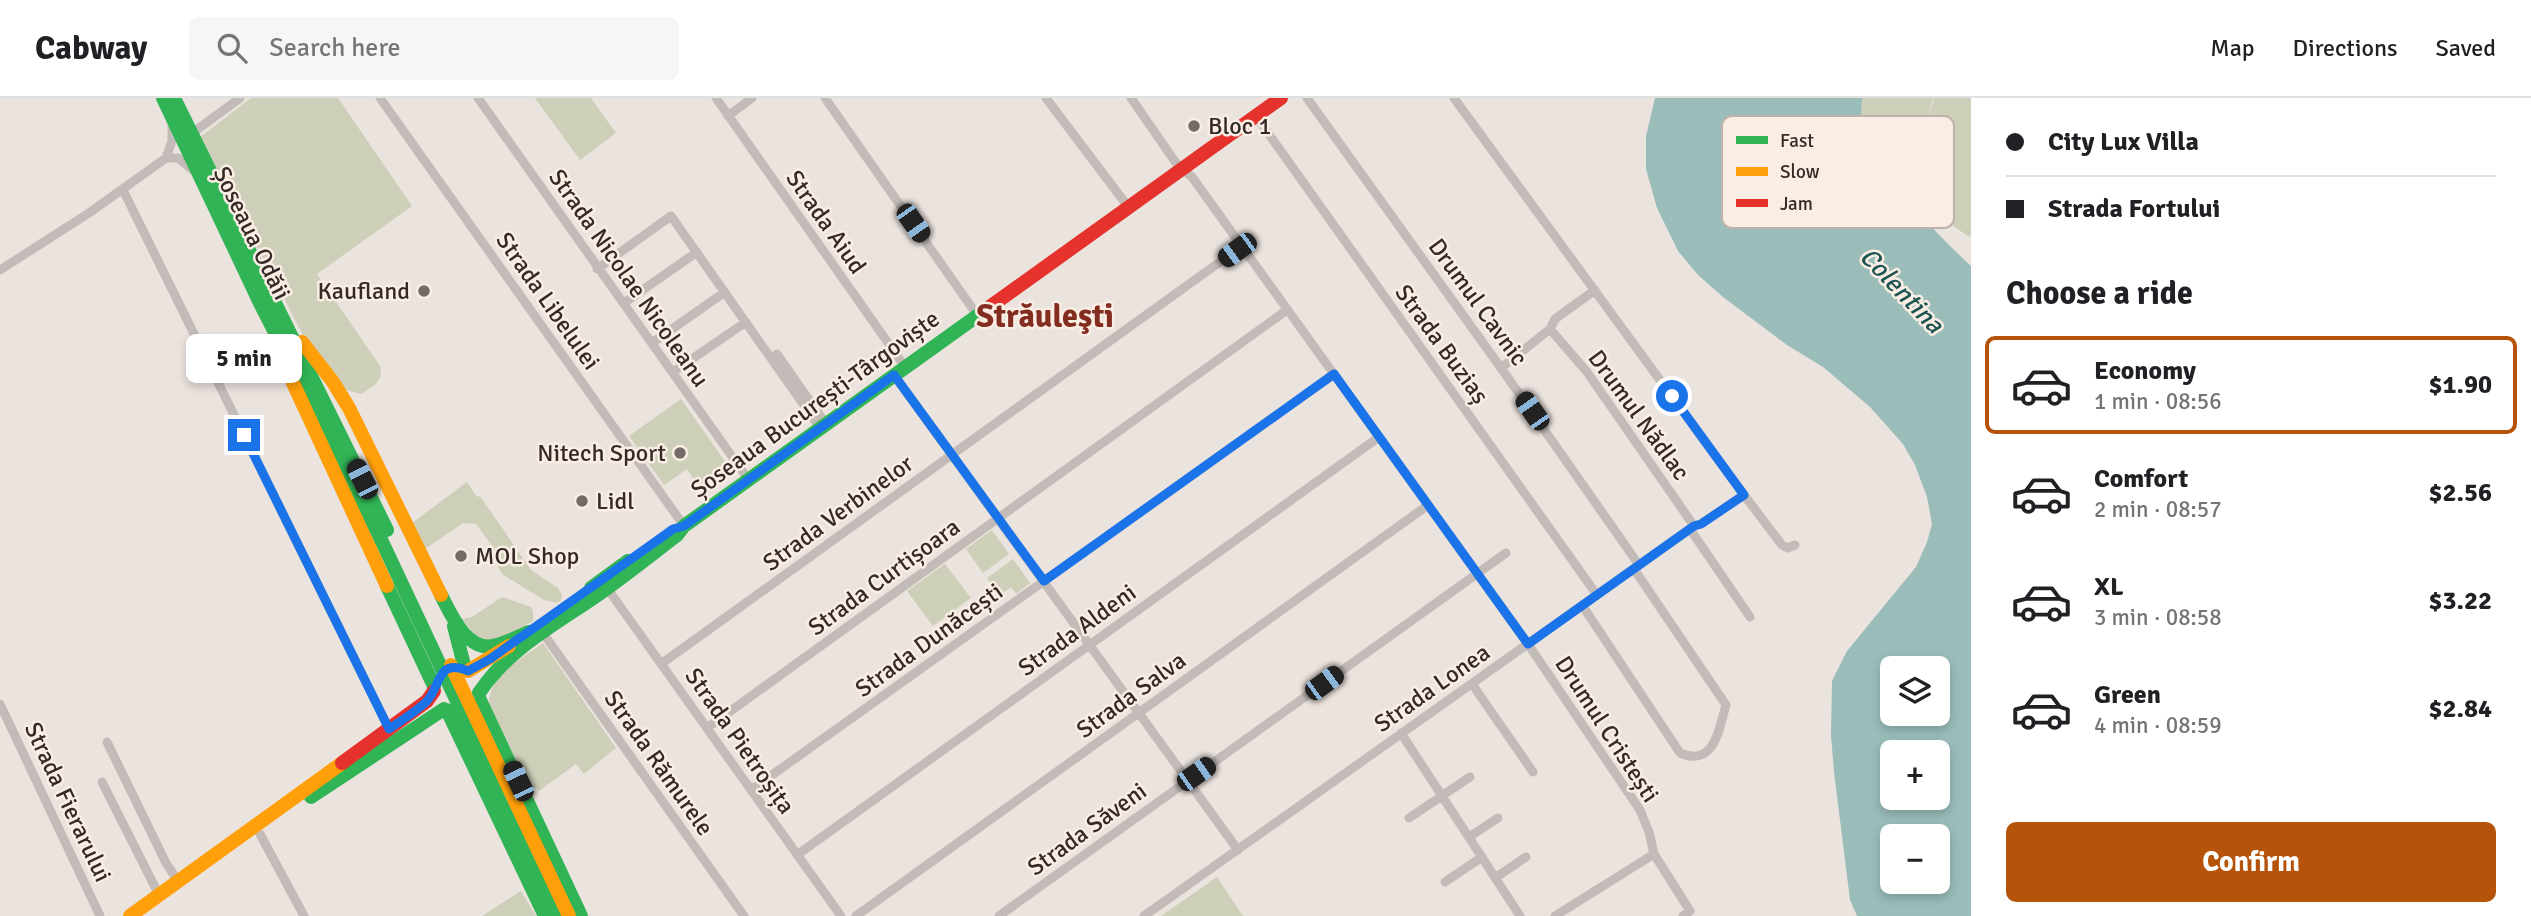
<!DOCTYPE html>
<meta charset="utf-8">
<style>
body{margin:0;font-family:Signika,sans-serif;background:#f6f6f6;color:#202124;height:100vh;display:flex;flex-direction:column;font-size:26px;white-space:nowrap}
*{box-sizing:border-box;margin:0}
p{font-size:23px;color:#757577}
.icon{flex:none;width:38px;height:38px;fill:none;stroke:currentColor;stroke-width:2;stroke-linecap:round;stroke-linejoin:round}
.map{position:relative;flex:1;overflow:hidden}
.panel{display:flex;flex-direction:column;background:#fff;width:560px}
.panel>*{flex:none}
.hud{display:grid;align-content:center;height:154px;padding:0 35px;background:#fff}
.buttons{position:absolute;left:1880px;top:558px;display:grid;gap:14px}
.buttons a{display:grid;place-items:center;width:70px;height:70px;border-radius:10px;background:#fff;box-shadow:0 4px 10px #0003;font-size:35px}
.end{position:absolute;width:32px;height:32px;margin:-16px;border:9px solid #1a73e8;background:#fff;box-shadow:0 0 0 4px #fff}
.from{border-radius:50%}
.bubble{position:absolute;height:49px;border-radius:10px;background:#fff;box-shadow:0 4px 10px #0003;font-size:23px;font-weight:700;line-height:49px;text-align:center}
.car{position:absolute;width:21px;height:42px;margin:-21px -10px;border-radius:9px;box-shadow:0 0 5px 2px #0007;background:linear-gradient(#222 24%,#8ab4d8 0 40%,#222 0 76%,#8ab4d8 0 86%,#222 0)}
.hud b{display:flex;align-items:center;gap:24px;height:66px;font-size:26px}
.hud b+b{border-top:2px solid #e0e0e0}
.hud i{width:18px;height:18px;background:#202124}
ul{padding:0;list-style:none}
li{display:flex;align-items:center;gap:21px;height:98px;margin:0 14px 10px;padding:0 21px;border:4px solid transparent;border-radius:10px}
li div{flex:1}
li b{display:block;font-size:26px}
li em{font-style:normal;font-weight:700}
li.selected{border-color:#b45309}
li>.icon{width:63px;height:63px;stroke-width:1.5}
h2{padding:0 35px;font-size:32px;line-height:84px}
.primary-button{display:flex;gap:14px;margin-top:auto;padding:14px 35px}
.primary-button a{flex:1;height:80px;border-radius:10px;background:#b45309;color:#fff;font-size:28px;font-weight:700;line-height:80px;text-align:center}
header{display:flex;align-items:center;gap:42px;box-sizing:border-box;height:98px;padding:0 35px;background:#fff;border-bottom:2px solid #e0e0e0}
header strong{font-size:33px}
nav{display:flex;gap:38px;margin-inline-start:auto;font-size:24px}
.search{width:490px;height:63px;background:#f6f6f6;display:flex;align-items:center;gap:18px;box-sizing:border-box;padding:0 24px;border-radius:10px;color:#757577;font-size:26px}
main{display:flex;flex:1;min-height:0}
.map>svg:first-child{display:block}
.green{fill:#cecfb8}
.water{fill:#9abdba;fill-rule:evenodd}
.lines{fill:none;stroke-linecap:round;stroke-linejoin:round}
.street{stroke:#c3bbb7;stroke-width:9}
.fast{stroke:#30b455;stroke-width:14}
.slow{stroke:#ff9f0a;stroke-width:14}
.jam{stroke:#e5322d;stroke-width:14}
.route{stroke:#1a73e8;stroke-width:9}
.poi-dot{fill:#746a66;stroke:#f9ede4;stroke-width:2.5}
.labels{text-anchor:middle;stroke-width:5;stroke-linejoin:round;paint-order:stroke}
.poi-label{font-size:24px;fill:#342926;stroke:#f9ede4;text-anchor:start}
.street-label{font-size:24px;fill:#342926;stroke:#f9ede4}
.water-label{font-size:26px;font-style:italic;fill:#1c5452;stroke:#f9ede4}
.district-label{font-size:32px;font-weight:bold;fill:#822d20;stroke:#f9ede4}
.key{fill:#f9ede4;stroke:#beb2ab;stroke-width:2}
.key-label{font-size:19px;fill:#342926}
</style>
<header>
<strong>Cabway</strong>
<div class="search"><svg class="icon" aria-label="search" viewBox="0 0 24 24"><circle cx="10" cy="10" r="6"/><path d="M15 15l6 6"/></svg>Search here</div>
<nav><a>Map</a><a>Directions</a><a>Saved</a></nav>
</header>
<main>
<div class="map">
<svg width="1971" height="818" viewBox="0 0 1971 818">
<rect width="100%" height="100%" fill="#ebe3de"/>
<path class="green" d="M251,0H338L412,108L317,176L380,268C384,284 373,288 361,296L346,292L305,241L200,39Z
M535,0H591L616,35L580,62Z
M1862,0H1933L1925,30L1934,0H1971V137L1969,139L1914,100L1907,89V66L1895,90L1860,44Z
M681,301L734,376L705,397L687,371L664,387L629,338Z
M467,384L477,399L480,398L531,472L558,490L562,497L561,502L557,505L544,502L502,476L494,461L492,448L476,426L463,425L425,451L412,425Z
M992,432L1009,456L983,475L966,451Z
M1013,461L1030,485L1016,496L1011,489L999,498L987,480Z
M945,466L971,500L933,528L907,493Z
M502,499L531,509L533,513V523L498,543L481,544L462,521L472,519Z
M543,545L616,650L584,676L576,666L539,693L536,689L531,693L489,610C487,577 520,562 543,545Z
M1217,779L1243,818H1161Z
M521,793L536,818H482Z"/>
<path class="water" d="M1655,0H1862L1860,44C1894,89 1930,130 1971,168V818H1857L1850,802L1834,674L1831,637L1832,583L1847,553L1916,469L1927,444L1932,426L1927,399L1915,367L1903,346L1870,309L1823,269L1787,247L1723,199L1698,177L1678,153L1657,110L1646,71V38ZM1892,570H1937V616H1892ZM1892,654H1937V700H1892ZM1892,738H1937V784H1892Z"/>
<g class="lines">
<path class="street" d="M380,0L684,428
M478,0L748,381
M716,0L905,269
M825,0L977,217
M1046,0L1129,110
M1131,0L1176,65L1192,79L1528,546L1640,712L1649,734L1654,756L1690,813L1683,818
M1307,0L1501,270L1639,467
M1454,0L1744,397L1782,447L1788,450L1795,447
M728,18L752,0
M1256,18L1597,497
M191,36L240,0
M166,60L172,43V24
M123,92L389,631
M597,171L671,118L820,330
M0,172L89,115L166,60H178L194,73
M624,205L697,154
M1550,231L1587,274L1694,428
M652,245L725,194
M777,256L826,326
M1501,270L1550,231L1555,221L1595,192
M673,274L746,224
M894,277L1238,752
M1690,431L1750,519
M607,490L841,818
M1582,507L1680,655C1715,670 1719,630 1726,607L1634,471
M543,535L744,818
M661,566L1242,148
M1472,586L1533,674
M0,606L100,818
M707,630L1287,212
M1401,635L1520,818
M107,644L166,765L178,783
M102,684L159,797
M751,692L1334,276
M1409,720L1470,679
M260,736L304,818
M1469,739L1498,720
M797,757L1379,339
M1495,780L1526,759
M1445,784L1482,759
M856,818L1428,407
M999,818L1506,455
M1144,818L1694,428L1701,426L1744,397
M1555,818L1654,756"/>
<path class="fast" d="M163,0L260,205L376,431L558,818
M174,0L387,432
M387,488L434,588
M591,490L628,463
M441,497C451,516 466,553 493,548C505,546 517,539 529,534
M454,528L465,571
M479,595C509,550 556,526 599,496C626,477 651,457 677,437L684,428L991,208
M478,598L581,818
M447,612L545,818
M311,699L444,611"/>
<path class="slow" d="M302,244L333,284L349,310L441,497
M293,285L387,488
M451,567L569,818
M468,573L509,548
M130,818L342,665"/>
<path class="jam" d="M991,208L1281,0
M342,665L427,603L434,593"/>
</g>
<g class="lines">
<path class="route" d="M244,337L389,631C401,623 415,614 426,604C441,590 436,559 468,573L490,561L655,444L673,431L684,428L894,277L1044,483L1334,276L1528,546L1694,428L1701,426L1744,397L1672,298"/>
</g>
<g class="poi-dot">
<circle cx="1194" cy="28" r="7"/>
<circle cx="424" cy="193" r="7"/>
<circle cx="680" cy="355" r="7"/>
<circle cx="582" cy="403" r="7"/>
<circle cx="461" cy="458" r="7"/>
</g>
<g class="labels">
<g class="poi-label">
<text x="1208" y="36">Bloc 1</text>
<text x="410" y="201" text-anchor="end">Kaufland</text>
<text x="666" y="363" text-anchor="end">Nitech Sport</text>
<text x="596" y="411">Lidl</text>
<text x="475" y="466">MOL Shop</text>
</g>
<g class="street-label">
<text transform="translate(826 124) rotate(55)" y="8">Strada Aiud</text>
<text transform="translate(252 135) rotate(64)" y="8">Șoseaua Odăii</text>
<text transform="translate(629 180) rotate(55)" y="8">Strada Nicolae Nicoleanu</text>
<text transform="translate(548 203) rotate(55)" y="8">Strada Libelulei</text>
<text transform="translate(1478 204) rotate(54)" y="8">Drumul Cavnic</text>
<text transform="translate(1442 246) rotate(54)" y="8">Strada Buziaș</text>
<text transform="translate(815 306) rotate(-36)" y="8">Șoseaua București-Târgoviște</text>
<text transform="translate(1639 317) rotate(54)" y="8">Drumul Nădlac</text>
<text transform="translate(838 415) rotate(-36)" y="8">Strada Verbinelor</text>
<text transform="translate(884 479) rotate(-36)" y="8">Strada Curtișoara</text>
<text transform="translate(1077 532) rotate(-36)" y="8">Strada Aldeni</text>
<text transform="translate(929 542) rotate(-36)" y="8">Strada Dunăcești</text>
<text transform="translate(1432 590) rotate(-35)" y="8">Strada Lonea</text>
<text transform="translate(1131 597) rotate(-36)" y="8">Strada Salva</text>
<text transform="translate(1607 631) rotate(57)" y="8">Drumul Cristești</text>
<text transform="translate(740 643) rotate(55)" y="8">Strada Pietroșița</text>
<text transform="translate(659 665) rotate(55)" y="8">Strada Rămurele</text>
<text transform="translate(68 704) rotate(65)" y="8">Strada Fierarului</text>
<text transform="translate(1087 731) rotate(-36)" y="8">Strada Săveni</text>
</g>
<g class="water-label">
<text transform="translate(1902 192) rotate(46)" y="9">Colentina</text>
</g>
<g class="district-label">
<text x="1045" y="229">Străuleşti</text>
</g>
</g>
<rect x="1722" y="18" width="232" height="112" rx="10" class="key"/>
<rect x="1736" y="38" width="32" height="8" fill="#30b455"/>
<rect x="1736" y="69" width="32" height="9" fill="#ff9f0a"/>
<rect x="1736" y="101" width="32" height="8" fill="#e5322d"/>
<g class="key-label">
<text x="1780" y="49">Fast</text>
<text x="1780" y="80">Slow</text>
<text x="1780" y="112">Jam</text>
</g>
</svg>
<div class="buttons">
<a><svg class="icon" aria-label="layers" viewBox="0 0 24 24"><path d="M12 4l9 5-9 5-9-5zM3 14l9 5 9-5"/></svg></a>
<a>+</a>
<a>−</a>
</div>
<i class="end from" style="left:1672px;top:298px"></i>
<i class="end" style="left:244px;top:337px"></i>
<div class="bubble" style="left:186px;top:236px;width:116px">5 min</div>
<i class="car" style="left:913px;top:125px;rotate:145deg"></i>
<i class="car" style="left:1237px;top:152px;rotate:234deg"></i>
<i class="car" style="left:1532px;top:313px;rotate:325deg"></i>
<i class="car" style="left:362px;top:381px;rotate:333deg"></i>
<i class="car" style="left:1324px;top:585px;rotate:54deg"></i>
<i class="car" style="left:1196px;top:676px;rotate:55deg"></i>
<i class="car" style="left:518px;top:683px;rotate:335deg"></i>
</div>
<section class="panel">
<div class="hud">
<b><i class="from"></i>City Lux Villa</b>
<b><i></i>Strada Fortului</b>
</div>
<h2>Choose a ride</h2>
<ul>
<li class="selected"><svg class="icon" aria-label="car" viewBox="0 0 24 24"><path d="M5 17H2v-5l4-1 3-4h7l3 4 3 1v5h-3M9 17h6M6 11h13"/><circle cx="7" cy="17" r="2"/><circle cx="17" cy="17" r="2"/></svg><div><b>Economy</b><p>1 min · 08:56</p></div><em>$1.90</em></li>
<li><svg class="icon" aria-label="car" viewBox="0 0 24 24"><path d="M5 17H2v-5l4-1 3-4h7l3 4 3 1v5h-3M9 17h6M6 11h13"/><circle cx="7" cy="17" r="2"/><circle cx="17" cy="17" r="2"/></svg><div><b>Comfort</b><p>2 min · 08:57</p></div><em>$2.56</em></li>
<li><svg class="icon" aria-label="car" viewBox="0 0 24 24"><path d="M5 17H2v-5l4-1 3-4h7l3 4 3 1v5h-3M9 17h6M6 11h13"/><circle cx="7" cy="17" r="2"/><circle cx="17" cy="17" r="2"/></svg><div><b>XL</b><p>3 min · 08:58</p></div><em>$3.22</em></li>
<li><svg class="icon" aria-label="car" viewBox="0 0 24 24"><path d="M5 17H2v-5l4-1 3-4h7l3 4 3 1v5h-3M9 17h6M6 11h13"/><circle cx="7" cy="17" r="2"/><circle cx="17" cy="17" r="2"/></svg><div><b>Green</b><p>4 min · 08:59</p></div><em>$2.84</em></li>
</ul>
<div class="primary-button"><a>Confirm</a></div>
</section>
</main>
